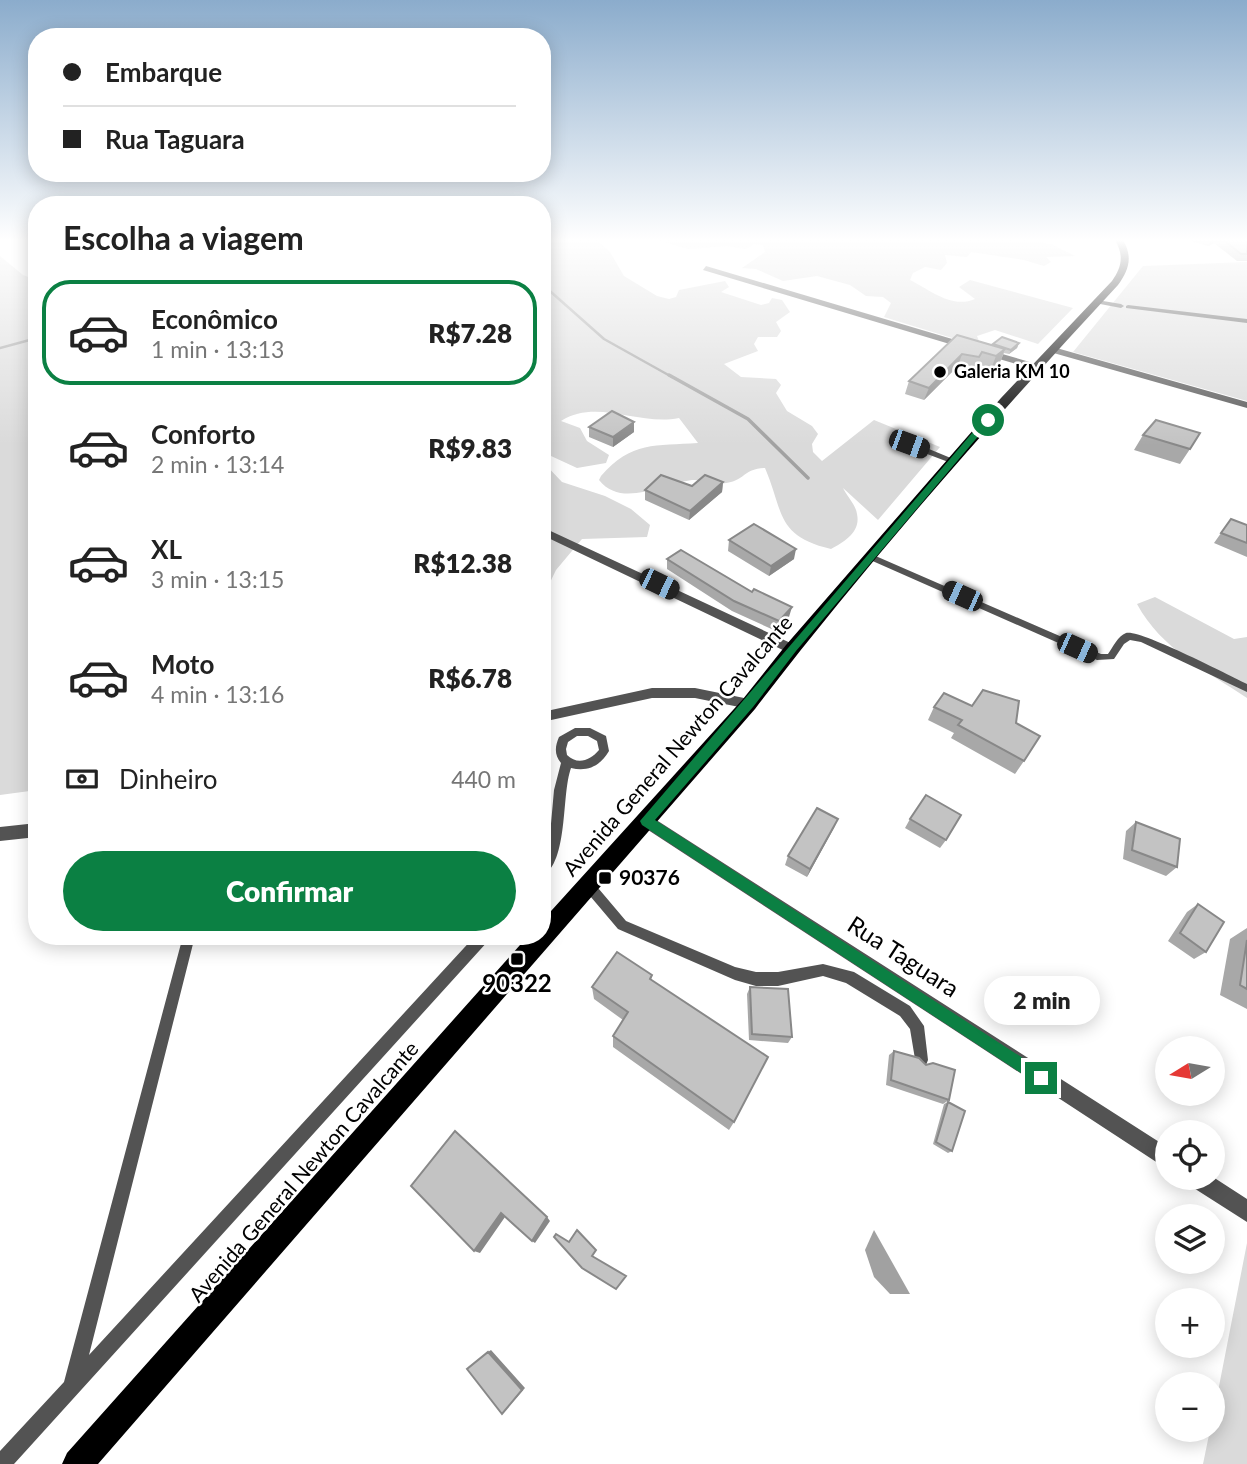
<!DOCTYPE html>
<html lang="pt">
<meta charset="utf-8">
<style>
body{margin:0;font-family:Lato,sans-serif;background:#f2f2f2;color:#222;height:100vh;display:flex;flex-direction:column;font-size:26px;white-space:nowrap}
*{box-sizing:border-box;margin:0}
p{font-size:23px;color:#767676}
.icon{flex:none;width:38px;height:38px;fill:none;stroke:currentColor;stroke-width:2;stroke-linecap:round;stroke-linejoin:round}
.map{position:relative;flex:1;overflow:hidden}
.panel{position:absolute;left:28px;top:196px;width:523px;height:749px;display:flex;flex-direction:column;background:#fff;border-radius:28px;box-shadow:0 4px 18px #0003}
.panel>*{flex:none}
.banner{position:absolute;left:28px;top:28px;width:523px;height:154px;border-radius:28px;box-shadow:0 4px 18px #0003;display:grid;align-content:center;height:154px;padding:0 35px;background:#fff}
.needle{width:46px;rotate:259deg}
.controls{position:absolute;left:1155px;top:1036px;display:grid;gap:14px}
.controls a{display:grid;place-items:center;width:70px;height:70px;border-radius:50%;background:#fff;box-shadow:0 4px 18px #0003;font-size:35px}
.end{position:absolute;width:32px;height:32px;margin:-16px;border:9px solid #0b8043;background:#fff;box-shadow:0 0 0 4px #fff}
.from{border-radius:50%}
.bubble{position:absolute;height:49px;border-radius:24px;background:#fff;box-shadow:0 4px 18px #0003;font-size:23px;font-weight:800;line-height:49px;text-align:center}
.car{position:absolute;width:21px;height:42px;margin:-21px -10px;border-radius:9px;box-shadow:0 0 5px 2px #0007;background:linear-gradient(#222 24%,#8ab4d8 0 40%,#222 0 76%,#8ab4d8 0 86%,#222 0)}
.banner b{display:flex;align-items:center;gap:24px;height:66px;font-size:26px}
.banner b+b{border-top:2px solid #e0e0e0}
.banner i{width:18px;height:18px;background:#222}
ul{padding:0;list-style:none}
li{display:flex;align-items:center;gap:21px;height:105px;margin:0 14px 10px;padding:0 21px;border:4px solid transparent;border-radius:28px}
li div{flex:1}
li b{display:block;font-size:26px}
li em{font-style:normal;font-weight:800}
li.active{border-color:#0b8043}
li>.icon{width:63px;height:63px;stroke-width:1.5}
h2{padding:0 35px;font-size:32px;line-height:84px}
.pay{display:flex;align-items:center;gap:18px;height:77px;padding:0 35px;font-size:26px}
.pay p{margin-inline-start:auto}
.button{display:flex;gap:14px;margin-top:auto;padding:14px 35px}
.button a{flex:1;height:80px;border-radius:42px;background:#0b8043;color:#fff;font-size:28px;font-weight:800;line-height:80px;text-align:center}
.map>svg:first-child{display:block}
.green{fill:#dadada}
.water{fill:#a1a1a1}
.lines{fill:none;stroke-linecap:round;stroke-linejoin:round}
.stream-far1{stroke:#a1a1a1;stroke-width:2.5}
.stream{stroke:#a1a1a1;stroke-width:3.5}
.lane{fill:#535353;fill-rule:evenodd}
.street{fill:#535353;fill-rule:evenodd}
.primary{fill:#000;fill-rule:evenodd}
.wall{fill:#a8a8a8}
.shaded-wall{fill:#888}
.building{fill:#c3c3c3;stroke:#888;stroke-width:2}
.route{fill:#0b8043}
.poi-dot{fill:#000;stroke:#fff;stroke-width:2.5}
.labels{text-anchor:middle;stroke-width:5;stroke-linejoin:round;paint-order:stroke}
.far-poi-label{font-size:18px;font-weight:bold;fill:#000;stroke:#fff;text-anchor:start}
.street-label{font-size:21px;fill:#000;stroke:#fff}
.poi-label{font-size:21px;font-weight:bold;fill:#000;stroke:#fff;text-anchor:start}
.near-street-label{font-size:24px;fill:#000;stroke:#fff}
.near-poi-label{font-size:24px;font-weight:bold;fill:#000;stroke:#fff}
</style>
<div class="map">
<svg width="1247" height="1464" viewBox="0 0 1247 1464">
<rect width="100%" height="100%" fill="#fff"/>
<path class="green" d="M542,240H597L610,252L624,276L657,296L669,299L676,297L679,290L725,281L729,287L721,292L761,305L769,303L772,298L782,300L790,312L776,322L781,331L777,337H758L754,344L758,351L724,364L741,377L776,379L781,385L776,393L787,411L812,426L818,434L812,444L813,452L822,461L874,420L940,447L878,520L843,488C846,495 856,505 857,514C861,532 844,542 831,549C776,536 784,513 765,468C744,469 746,478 731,482C717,486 705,479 692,480C663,483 622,509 599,480L601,476C631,441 656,446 698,443L679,418C638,426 597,398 561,421L580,428L587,441L609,455L606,463L577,468L551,456L543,460Z
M657,240H1024L1051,244L1075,256L1046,257L1051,262L1044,266L1024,260L971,252L967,257L945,255L947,263L941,270L925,267L913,273L910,280C930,290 952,309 975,299L959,287L970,280L1073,308L1038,344L995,330L977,336L979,341L965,342L884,317L891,303L883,297L866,296L850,285L817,276L783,281L756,269L742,268L765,252L763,245L754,244L746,249L727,246L688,249Z
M0,256L23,275L37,280V790L0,795Z
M1247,262V401L1073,352L1143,266Z
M543,462L562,482L605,496L631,509L650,525L647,537L582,539L556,570L543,597Z
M1155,597L1234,639L1247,637V698C1207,671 1161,649 1137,604Z
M1247,1243V1464H1203L1210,1430H1213V1417Z"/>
<path class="water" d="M874,1230L910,1294H890L874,1277L865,1250Z"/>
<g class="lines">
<path class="stream-far1" d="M542,284L604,339L672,377
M0,348L37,338"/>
<path class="stream" d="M669,375L748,419L808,478"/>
<path class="lane" d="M1097,300L1121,304L1124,306L1121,308L1095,303L1094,302Z
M1128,305L1247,319V323L1126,308V306Z
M906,442H912L958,461L951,463L906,446Z
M871,554L1101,654H1108C1113,647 1118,636 1126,633C1140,629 1228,675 1247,684V692L1141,642L1130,640L1124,644L1114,659L1097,660L868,559L867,557Z
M575,728H590L606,736L609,751C600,766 588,772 571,768C561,796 569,861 542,877V860L549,846L554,790L561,763C554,755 555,746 559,737ZM577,736H588L597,741L599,750C590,761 577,765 567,755L566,749L568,742Z
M589,880L593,882L626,921L735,967L756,972H778L823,964L854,972L910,1006L924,1026L928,1060L926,1065L921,1067L916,1065L910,1029L900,1016L846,983L823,976L778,986H756L735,980L618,929L585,890L583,886L585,882Z
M183,936H195L89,1355L475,936H490L489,940L14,1464H0V1451L64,1382Z"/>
<path class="street" d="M706,266L969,344L970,346L963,348L703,270Z
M1053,347L1247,402V408L1050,352L1049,350Z
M985,349L1040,365L1041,367L1037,370L982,354L981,352Z
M542,527L797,646L798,649L797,652H787L542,535Z
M652,688H695L749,699L756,704L749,709L695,698H652L542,722V712Z
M647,814L1167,1147V1169L642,826L639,821L642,816Z
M37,823V837L0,841V827Z
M1213,1177L1247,1199V1222L1189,1185L1186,1178Z"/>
<path class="primary" d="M1115,240H1123C1133,257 1129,270 1118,285C992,421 868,561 755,709L98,1464H62L67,1453L528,936H542V921L743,699L786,645L1001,398L1112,281C1122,267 1124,255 1115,240Z"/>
</g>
<path class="wall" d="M1187,240H1247V261H1237L1214,243L1208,246Z
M957,335L993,345V344L1019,343L1017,348L1009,354L1004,353L1000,362L991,369L978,364L974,370L958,366L924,400L905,394L909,381Z
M634,422V432L613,447L589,437V427Z
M1143,435L1190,449L1180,464L1134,450Z
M723,482L722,492L689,520L645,500V490Z
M1231,519L1247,525V557L1214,543Z
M729,540L794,559L769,576L728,551Z
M667,559L752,592L789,617L776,631L732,611L667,569Z
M972,706L1016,723L1024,761L1015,774L951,738L954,733L928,720L934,707Z
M838,819L807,877L785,865L788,856Z
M910,819L946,840L940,848L905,828Z
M1136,822L1177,867L1166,876L1123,859L1126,831Z
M1198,904L1206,952L1194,959L1168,941L1187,912Z
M1247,928V1009L1220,995L1230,939Z
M652,975L651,980L734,1122L729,1130L613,1047V1036L623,1020L594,999L592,987Z
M750,987L792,1037L788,1043L749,1040L747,994Z
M894,1051L949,1100L943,1104L886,1085L889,1055Z
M948,1102L952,1151L948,1153L933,1144L944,1104Z"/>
<path class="shaded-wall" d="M1211,240H1215L1214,243L1208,246Z
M1019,343L1017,348L1009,354L1011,350Z
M1005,349L1000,362L991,369L996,356Z
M962,354L958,366L924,400L929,388Z
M634,422V432L613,447V437Z
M723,482L722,492L689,520L690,511Z
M796,549L794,559L769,576L771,566Z
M792,607L789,617L776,631L779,621Z
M838,819L834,828L807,877L810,869Z
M501,1213L505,1217L480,1253L474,1251Z
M547,1217L550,1221L535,1243L532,1241Z
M491,1350L525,1388L502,1414L488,1352Z"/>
<path class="building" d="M1224,240H1247V254H1241Z
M957,335L1005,349L996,356L982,352L979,357L962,354L929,388L909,381Z
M1002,337L1019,343L1011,350L993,344Z
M612,411L634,422L613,437L589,427Z
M1156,420L1200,433L1190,449L1143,435Z
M661,475L692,486L705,475L723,482L690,511L645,490Z
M1231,519L1247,525V543L1221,533Z
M754,524L796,549L771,566L729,540Z
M681,550L752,592L754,589L792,607L779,621L734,601L667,559Z
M983,690L1019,701L1016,723L1040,736L1024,761L958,725L962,720L934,707L944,693L972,706Z
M926,795L961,815L946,840L910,819Z
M817,808L838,819L810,869L788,856Z
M1136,822L1180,839L1177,867L1132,850Z
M1198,904L1224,922L1206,952L1180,933Z
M1247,940V989L1240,985Z
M617,952L652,975L650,979L768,1057L734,1122L613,1036L628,1012L592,987Z
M750,987L788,989L792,1037L752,1034Z
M894,1051L919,1058L926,1065L933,1063L955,1070L949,1100L891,1080Z
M948,1102L965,1111L952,1151L936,1142Z
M455,1131L547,1217L532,1241L501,1213L474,1251L411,1186Z
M577,1230L596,1250L592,1256L626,1276L616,1289L582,1268L554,1237L556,1234L569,1242Z
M488,1352L522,1390L502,1414L467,1369Z"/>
<linearGradient id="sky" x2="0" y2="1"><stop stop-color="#8baccc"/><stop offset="0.54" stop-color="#fff"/><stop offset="1" stop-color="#fff" stop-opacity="0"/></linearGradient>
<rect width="1247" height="445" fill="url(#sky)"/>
<path class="route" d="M985,418L992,420L796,651L753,707L655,820L1046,1073L1048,1078L1046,1084L1041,1086L642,825L640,821Z"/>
<g class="poi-dot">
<circle cx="940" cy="372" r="7"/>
<rect x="598" y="871" width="14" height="14" rx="3.5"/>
<rect x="510" y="952" width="14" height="14" rx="3.5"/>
</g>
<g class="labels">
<g class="far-poi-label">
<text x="954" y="378">Galeria KM 10</text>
</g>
<g class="street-label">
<text transform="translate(678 746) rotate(-49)" y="7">Avenida General Newton Cavalcante</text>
<text transform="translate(304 1172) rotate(-49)" y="7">Avenida General Newton Cavalcante</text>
</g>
<g class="poi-label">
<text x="619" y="885">90376</text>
</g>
<g class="near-street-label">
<text transform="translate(903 957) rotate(33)" y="8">Rua Taguara</text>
</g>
<g class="near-poi-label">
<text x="517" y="992">90322</text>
</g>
</g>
</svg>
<div class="controls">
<a><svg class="needle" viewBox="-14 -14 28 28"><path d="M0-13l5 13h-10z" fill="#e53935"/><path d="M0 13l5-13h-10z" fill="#767676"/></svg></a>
<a><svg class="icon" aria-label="locate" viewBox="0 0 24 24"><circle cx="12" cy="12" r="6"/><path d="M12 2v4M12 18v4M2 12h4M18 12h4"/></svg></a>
<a><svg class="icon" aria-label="layers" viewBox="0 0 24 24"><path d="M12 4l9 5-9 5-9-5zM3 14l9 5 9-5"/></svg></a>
<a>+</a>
<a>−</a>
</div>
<i class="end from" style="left:988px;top:420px"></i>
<i class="end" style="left:1041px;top:1078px"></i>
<div class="bubble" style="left:984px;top:976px;width:116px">2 min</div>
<i class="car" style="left:909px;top:444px;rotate:110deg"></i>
<i class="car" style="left:659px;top:584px;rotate:116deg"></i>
<i class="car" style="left:962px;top:596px;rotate:294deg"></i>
<i class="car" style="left:1077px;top:648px;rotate:114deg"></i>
<div class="banner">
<b><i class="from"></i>Embarque</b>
<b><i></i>Rua Taguara</b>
</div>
<section class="panel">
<h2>Escolha a viagem</h2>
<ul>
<li class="active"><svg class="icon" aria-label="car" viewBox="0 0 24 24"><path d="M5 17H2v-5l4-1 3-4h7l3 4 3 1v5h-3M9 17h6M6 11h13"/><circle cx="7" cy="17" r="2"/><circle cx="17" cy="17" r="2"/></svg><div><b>Econômico</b><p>1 min · 13:13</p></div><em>R$7.28</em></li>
<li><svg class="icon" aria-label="car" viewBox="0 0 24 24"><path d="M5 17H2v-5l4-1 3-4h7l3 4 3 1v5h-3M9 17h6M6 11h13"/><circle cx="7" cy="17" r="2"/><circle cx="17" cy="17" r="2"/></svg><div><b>Conforto</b><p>2 min · 13:14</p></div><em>R$9.83</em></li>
<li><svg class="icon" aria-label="car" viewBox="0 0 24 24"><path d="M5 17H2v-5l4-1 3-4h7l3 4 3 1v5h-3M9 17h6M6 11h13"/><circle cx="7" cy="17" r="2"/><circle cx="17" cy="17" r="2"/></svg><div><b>XL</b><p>3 min · 13:15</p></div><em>R$12.38</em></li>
<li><svg class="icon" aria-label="car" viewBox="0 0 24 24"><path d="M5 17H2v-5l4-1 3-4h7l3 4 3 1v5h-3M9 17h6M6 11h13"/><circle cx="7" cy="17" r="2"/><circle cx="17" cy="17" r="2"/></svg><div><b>Moto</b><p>4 min · 13:16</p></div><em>R$6.78</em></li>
</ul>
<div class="pay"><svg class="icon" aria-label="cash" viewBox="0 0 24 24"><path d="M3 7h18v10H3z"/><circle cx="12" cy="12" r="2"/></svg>Dinheiro<p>440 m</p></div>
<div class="button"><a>Confirmar</a></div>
</section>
</div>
